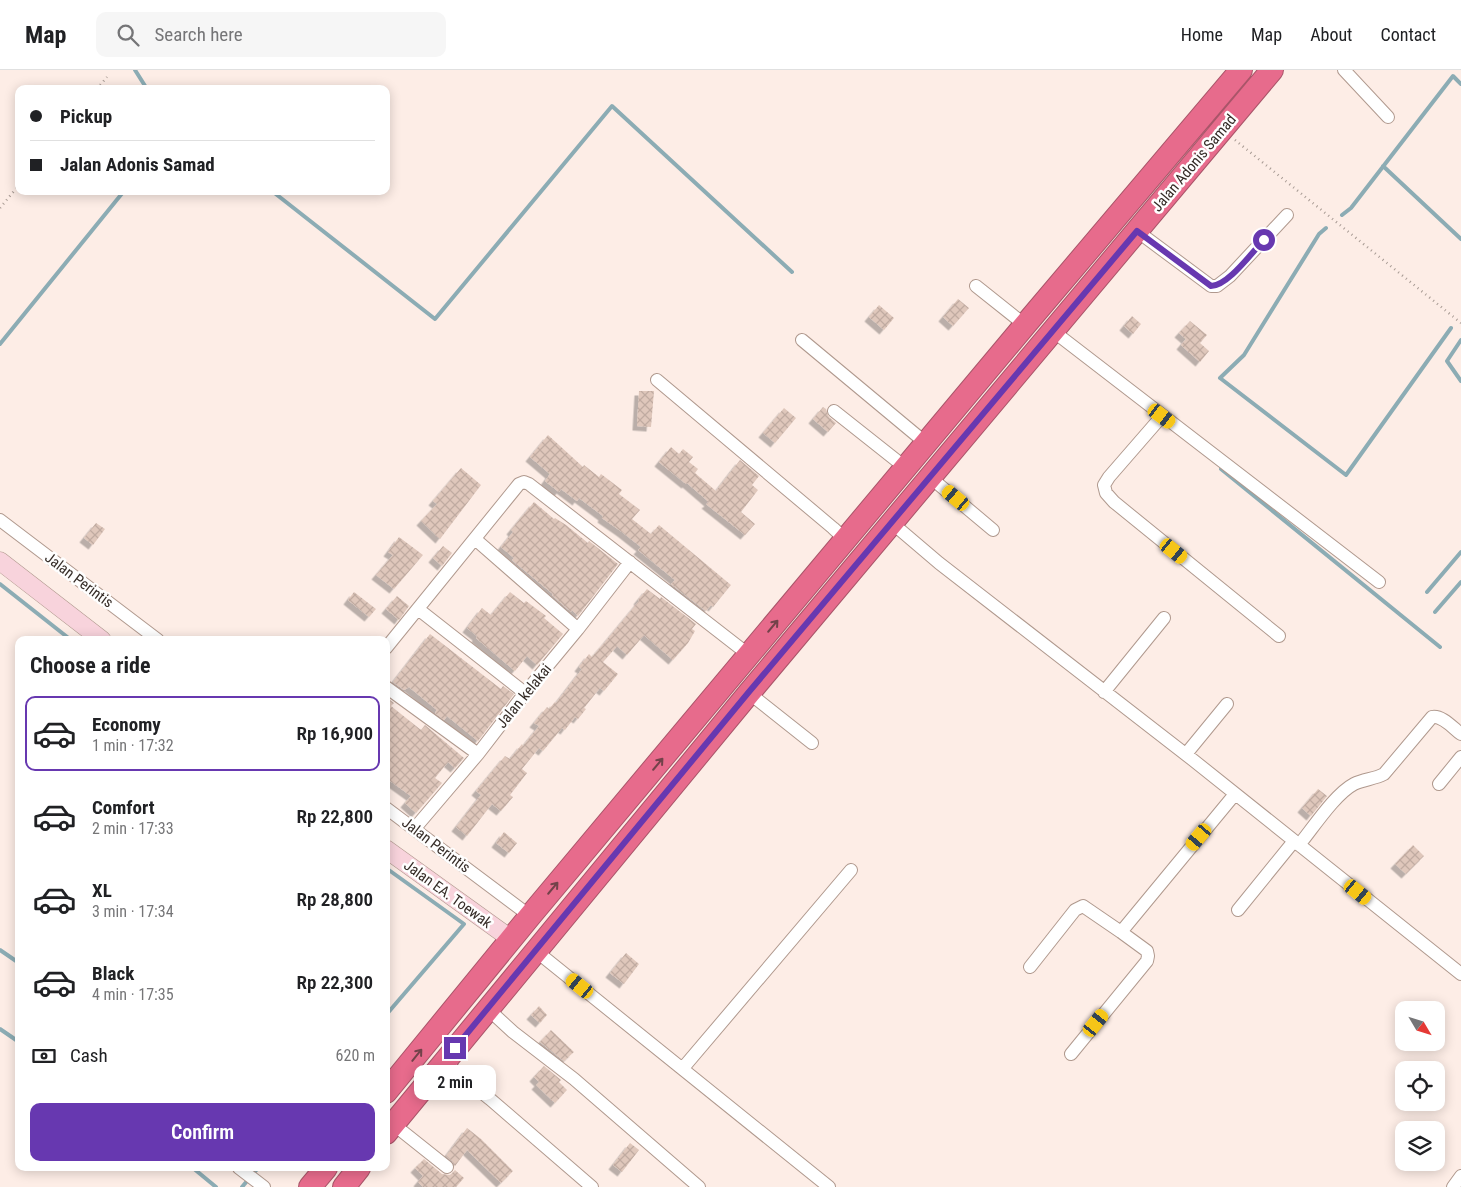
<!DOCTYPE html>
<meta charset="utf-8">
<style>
body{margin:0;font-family:"Roboto Condensed",sans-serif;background:#f6f6f6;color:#202124;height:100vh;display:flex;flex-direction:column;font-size:19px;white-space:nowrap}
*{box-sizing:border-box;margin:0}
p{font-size:16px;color:#757577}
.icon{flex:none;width:28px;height:28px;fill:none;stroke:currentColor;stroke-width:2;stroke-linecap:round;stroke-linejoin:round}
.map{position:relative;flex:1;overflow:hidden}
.drawer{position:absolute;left:15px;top:566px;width:375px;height:535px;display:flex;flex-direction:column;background:#fff;border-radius:10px;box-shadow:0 2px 12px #0003}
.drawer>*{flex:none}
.hud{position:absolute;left:15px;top:15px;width:375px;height:110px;border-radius:10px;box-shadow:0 2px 12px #0003;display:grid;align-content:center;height:110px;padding:0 15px;background:#fff}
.needle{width:32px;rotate:128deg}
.tools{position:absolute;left:1395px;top:931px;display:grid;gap:10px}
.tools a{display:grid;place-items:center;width:50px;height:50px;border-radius:10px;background:#fff;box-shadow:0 2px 12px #0003;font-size:25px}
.end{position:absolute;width:22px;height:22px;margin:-11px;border:6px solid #6738b0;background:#fff;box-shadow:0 0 0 2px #fff}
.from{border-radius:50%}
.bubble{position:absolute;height:35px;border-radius:10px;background:#fff;box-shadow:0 2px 12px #0003;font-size:16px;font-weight:600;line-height:35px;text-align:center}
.car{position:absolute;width:15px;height:30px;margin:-15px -8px;border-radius:6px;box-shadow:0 0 4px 1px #0007;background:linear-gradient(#f5c518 24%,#345 0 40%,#f5c518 0 76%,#345 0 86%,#f5c518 0)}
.hud b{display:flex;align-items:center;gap:18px;height:48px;font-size:19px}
.hud b+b{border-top:1px solid #e0e0e0}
.hud i{width:12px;height:12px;background:#202124}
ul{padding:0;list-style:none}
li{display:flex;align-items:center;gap:15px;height:75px;margin:0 10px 8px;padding:0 5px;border:2px solid transparent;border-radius:10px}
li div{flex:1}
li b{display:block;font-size:19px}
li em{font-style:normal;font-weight:600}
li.selected{border-color:#6738b0}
li>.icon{width:45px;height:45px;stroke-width:1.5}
h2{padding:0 15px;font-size:22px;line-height:60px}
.pay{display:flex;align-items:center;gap:12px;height:55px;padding:0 15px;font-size:19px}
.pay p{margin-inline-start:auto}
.cta{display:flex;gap:10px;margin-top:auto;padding:10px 15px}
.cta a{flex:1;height:58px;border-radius:10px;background:#6738b0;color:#fff;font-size:20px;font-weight:600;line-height:58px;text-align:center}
header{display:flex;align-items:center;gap:30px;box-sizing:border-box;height:70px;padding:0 25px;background:#fff;border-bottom:1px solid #e0e0e0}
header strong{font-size:24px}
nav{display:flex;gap:28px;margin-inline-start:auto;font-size:18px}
.search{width:350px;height:45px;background:#f6f6f6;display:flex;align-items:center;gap:12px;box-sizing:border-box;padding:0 18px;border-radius:10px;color:#757577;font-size:19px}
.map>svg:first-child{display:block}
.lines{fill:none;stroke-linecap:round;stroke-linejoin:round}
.stream{stroke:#8cacb4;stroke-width:4}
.building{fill:url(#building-cross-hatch);filter:url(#shadow)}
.street-casing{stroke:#b0998e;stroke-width:14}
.secondary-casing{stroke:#b0998e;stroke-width:19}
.highway-casing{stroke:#a95569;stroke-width:24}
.path{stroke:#a89b94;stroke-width:2.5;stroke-dasharray:1 4;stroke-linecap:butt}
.street{stroke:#fff;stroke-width:12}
.secondary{stroke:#f8d3dc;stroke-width:18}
.highway{stroke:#e76b8c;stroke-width:22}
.oneway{stroke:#73424a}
.route{stroke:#6738b0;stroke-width:6}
.labels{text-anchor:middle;stroke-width:5;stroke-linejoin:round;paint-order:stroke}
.street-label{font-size:15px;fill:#352c27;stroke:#fefefe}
</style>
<header>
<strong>Map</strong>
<div class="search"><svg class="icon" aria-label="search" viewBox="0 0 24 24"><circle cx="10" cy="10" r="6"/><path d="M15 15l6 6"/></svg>Search here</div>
<nav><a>Home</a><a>Map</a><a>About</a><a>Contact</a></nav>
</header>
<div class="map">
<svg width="1461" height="1117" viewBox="0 0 1461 1117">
<defs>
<pattern id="building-cross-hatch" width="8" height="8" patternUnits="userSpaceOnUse" patternTransform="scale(1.25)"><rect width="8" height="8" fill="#dfc7bb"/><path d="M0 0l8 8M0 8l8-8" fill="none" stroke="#c0aba1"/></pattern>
<filter id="shadow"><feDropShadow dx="-4.5" dy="4.5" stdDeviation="0" flood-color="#0004"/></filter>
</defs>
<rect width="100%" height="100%" fill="#fdede6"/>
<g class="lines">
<path class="stream" d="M135,0L147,19
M1383,96L1461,169
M272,121L435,249L612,36L792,202
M1342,145L1351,138L1453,6L1461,14
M1326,158L1319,164L1244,285L1220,308L1346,405L1451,258
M1461,270L1447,291L1461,311
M0,274L124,121
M1221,399L1440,577
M0,514L71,570
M1427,522L1461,482
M1435,542L1461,512
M386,798L464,854L386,945
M0,880L19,893
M0,959L19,972
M193,1098L216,1117
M242,1117L258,1098"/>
</g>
<path class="building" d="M958,229L969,238L953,256L943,247Z
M879,235L894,248L884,260L869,247Z
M1132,246L1141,254L1133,264L1124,256Z
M1190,251L1207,265L1200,273L1209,281L1200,292L1181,275L1186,269L1179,263Z
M639,321H654L651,357L637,356Z
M823,337L826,339L829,347L836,353L828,362L813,349Z
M784,338L796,348L775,373L763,363Z
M548,365L583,397L584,395L599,407L601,404L622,420L619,424L640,440L632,449L651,464L659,455L731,515L713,537L711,535L706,541L671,514L675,510L638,480L641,477L622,462L602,448L603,446L579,428L577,431L561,419L559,422L545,411L550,404L530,387Z
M671,377L679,384L683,379L693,387L689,392L698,399L695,403L716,421L740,390L759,406L752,415L758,420L741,442L755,454L745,465L706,434L709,432L687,413L686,414L659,392Z
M461,398L481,415L440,469L421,451L437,434L433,431Z
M534,432L554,449L555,448L566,455L588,473L589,471L618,494L578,546L572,540L571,542L552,525L553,524L512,490L514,488L501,477L513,462L511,460Z
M96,453L105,459L93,475L84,468Z
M399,467L423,485L394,519L376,505L393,485L388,482Z
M443,476L452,483L442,496L433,488Z
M647,519L660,529L661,527L696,554L692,559L695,561L688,573L673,590L644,565L627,585L617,576L603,592L618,604L604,621L600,618L584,638L586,639L578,649L575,647L565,660L562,658L543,681L539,678L522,699L527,703L510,725L513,727L501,741L492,734L467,766L456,757L481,725L476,721L505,686L510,689L522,674L523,676L539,656L534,653L547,637L549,639L555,632L556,633L582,599L579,597L589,584L592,587L605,572L639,531L638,530Z
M354,522L376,539L369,547L348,530Z
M510,522L524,533L526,531L546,546L544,548L563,564L537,595L527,586L515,601L476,568L477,566L467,558L482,538L491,545Z
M397,526L409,536L399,550L386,539Z
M430,564L501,619L503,616L514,624L478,671L447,646L444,650L435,643L437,640L409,617L404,620L393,612Z
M386,627L394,633L391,636L421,660L425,655L464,688L455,698L448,692L435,708L442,713L416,743L405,733L411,726L386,708Z
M1318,719L1327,726L1311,746L1302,738Z
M504,762L517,773L509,783L496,773Z
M1413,775L1424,786L1406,804L1395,794Z
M626,883L639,894L624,914L610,903Z
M539,936L547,945L540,953L531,945Z
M551,960L574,982L564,991L540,972Z
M544,996L561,1010L559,1012L567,1020L555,1033L536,1015L539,1012L534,1007Z
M467,1058L481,1069L513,1101L501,1113L467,1080L455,1096L452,1091L446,1086Z
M630,1073L639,1080L622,1102L613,1095Z
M424,1089L442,1104L450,1105L455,1100L464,1108L456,1117H423L418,1112L423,1106L415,1098Z"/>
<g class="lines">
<defs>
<path id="street" d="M1344,0L1388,47
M1137,161L1211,216H1217L1230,206L1287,145
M976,216L1025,255
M1053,261L1379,512
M802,270L927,374
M657,310L833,458L846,470
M834,341L906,398
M1162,346L1109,407L1104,415L1106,423L1114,432L1279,566
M931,408L993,460
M0,450L158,570
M892,453L939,493L1193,690L1461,904
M475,469L578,559
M418,539L525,623
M386,578L519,414L524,412L529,414L749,585
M386,617L478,684
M1104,622L1164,548
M749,623L812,673
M1186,684L1227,634
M1439,714L1461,687
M386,738L530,846
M415,758L478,684L525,623L578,559L630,492
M1299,775C1313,758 1335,724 1354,714C1364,709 1375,709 1384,704L1432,647C1442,645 1453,658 1461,664
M1238,840L1294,771
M536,881L829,1117
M1030,897L1075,840L1083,836L1121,862L1235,724
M488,939L513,962L574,1009L699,1117
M1071,984L1147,891L1148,886L1147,881L1121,862
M444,992L490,1029L592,1117
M683,998L851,800
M393,1054L447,1097
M239,1098L264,1117
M1453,1117L1461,1106"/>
<path id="secondary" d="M0,491L102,570
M386,779L511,869"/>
<path id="highway" d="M386,1022L530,846L1025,255L1241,0
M386,1063L749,623L1272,0
M310,1117L326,1098
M344,1117L359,1098"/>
</defs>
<use href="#street" class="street-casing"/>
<use href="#secondary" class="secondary-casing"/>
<use href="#highway" class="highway-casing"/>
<path class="path" d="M97,19L107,7
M1235,70L1461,253
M0,138L19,115"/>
<use href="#street" class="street"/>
<use href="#secondary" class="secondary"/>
<use href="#highway" class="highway"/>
</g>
<defs><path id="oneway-shaft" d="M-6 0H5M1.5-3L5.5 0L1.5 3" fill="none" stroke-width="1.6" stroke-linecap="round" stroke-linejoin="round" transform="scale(1.25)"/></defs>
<g class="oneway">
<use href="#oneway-shaft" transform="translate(773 556) rotate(-50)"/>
<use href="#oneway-shaft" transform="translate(658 694) rotate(-50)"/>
<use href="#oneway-shaft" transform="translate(553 818) rotate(-50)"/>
<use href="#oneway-shaft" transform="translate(417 985) rotate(-51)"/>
</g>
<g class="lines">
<path class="route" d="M455,978L748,623L1137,161L1211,216C1228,216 1252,182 1264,170"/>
</g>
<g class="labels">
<g class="street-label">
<text transform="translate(1194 93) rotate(-50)" y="5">Jalan Adonis Samad</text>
<text transform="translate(79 510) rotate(37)" y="5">Jalan Perintis</text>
<text transform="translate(524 626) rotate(-51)" y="5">Jalan kelakai</text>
<text transform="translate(436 775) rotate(37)" y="5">Jalan Perintis</text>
<text transform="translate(448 824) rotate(36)" y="5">Jalan EA. Toewak</text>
</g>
</g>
</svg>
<div class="tools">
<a><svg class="needle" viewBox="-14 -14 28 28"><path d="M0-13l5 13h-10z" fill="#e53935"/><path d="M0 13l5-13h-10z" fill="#757577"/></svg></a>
<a><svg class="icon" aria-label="locate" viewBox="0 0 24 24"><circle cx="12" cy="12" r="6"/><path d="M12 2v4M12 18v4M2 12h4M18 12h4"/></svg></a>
<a><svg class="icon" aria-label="layers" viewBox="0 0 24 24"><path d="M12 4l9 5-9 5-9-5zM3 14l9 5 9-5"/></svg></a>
</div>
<i class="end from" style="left:1264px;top:170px"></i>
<i class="end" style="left:455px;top:978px"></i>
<div class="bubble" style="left:414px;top:995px;width:82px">2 min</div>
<i class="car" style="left:1162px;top:346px;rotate:127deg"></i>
<i class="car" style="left:956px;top:428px;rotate:310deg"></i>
<i class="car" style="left:1174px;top:481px;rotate:129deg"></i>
<i class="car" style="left:1199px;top:767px;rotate:220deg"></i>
<i class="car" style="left:1358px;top:822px;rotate:129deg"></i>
<i class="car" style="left:580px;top:916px;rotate:309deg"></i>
<i class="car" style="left:1096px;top:953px;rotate:39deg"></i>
<div class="hud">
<b><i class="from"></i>Pickup</b>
<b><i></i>Jalan Adonis Samad</b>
</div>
<section class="drawer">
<h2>Choose a ride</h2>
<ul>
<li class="selected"><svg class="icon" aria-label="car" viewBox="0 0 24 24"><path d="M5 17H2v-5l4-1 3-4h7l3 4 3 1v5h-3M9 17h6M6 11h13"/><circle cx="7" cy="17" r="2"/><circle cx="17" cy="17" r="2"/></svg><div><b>Economy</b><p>1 min · 17:32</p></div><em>Rp 16,900</em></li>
<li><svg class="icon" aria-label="car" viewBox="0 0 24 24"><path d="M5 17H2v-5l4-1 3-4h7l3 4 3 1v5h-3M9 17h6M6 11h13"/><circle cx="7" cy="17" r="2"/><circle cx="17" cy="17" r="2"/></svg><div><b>Comfort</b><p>2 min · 17:33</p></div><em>Rp 22,800</em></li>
<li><svg class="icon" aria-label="car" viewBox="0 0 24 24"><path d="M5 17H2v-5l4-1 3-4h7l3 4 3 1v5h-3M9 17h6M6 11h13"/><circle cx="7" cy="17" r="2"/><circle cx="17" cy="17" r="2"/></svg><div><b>XL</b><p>3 min · 17:34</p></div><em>Rp 28,800</em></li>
<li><svg class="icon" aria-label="car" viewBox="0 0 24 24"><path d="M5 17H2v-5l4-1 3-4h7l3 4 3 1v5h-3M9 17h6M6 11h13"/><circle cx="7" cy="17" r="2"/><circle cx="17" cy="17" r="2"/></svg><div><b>Black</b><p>4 min · 17:35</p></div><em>Rp 22,300</em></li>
</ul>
<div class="pay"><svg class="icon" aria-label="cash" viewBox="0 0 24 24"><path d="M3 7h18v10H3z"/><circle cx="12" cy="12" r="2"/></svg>Cash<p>620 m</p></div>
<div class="cta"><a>Confirm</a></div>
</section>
</div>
